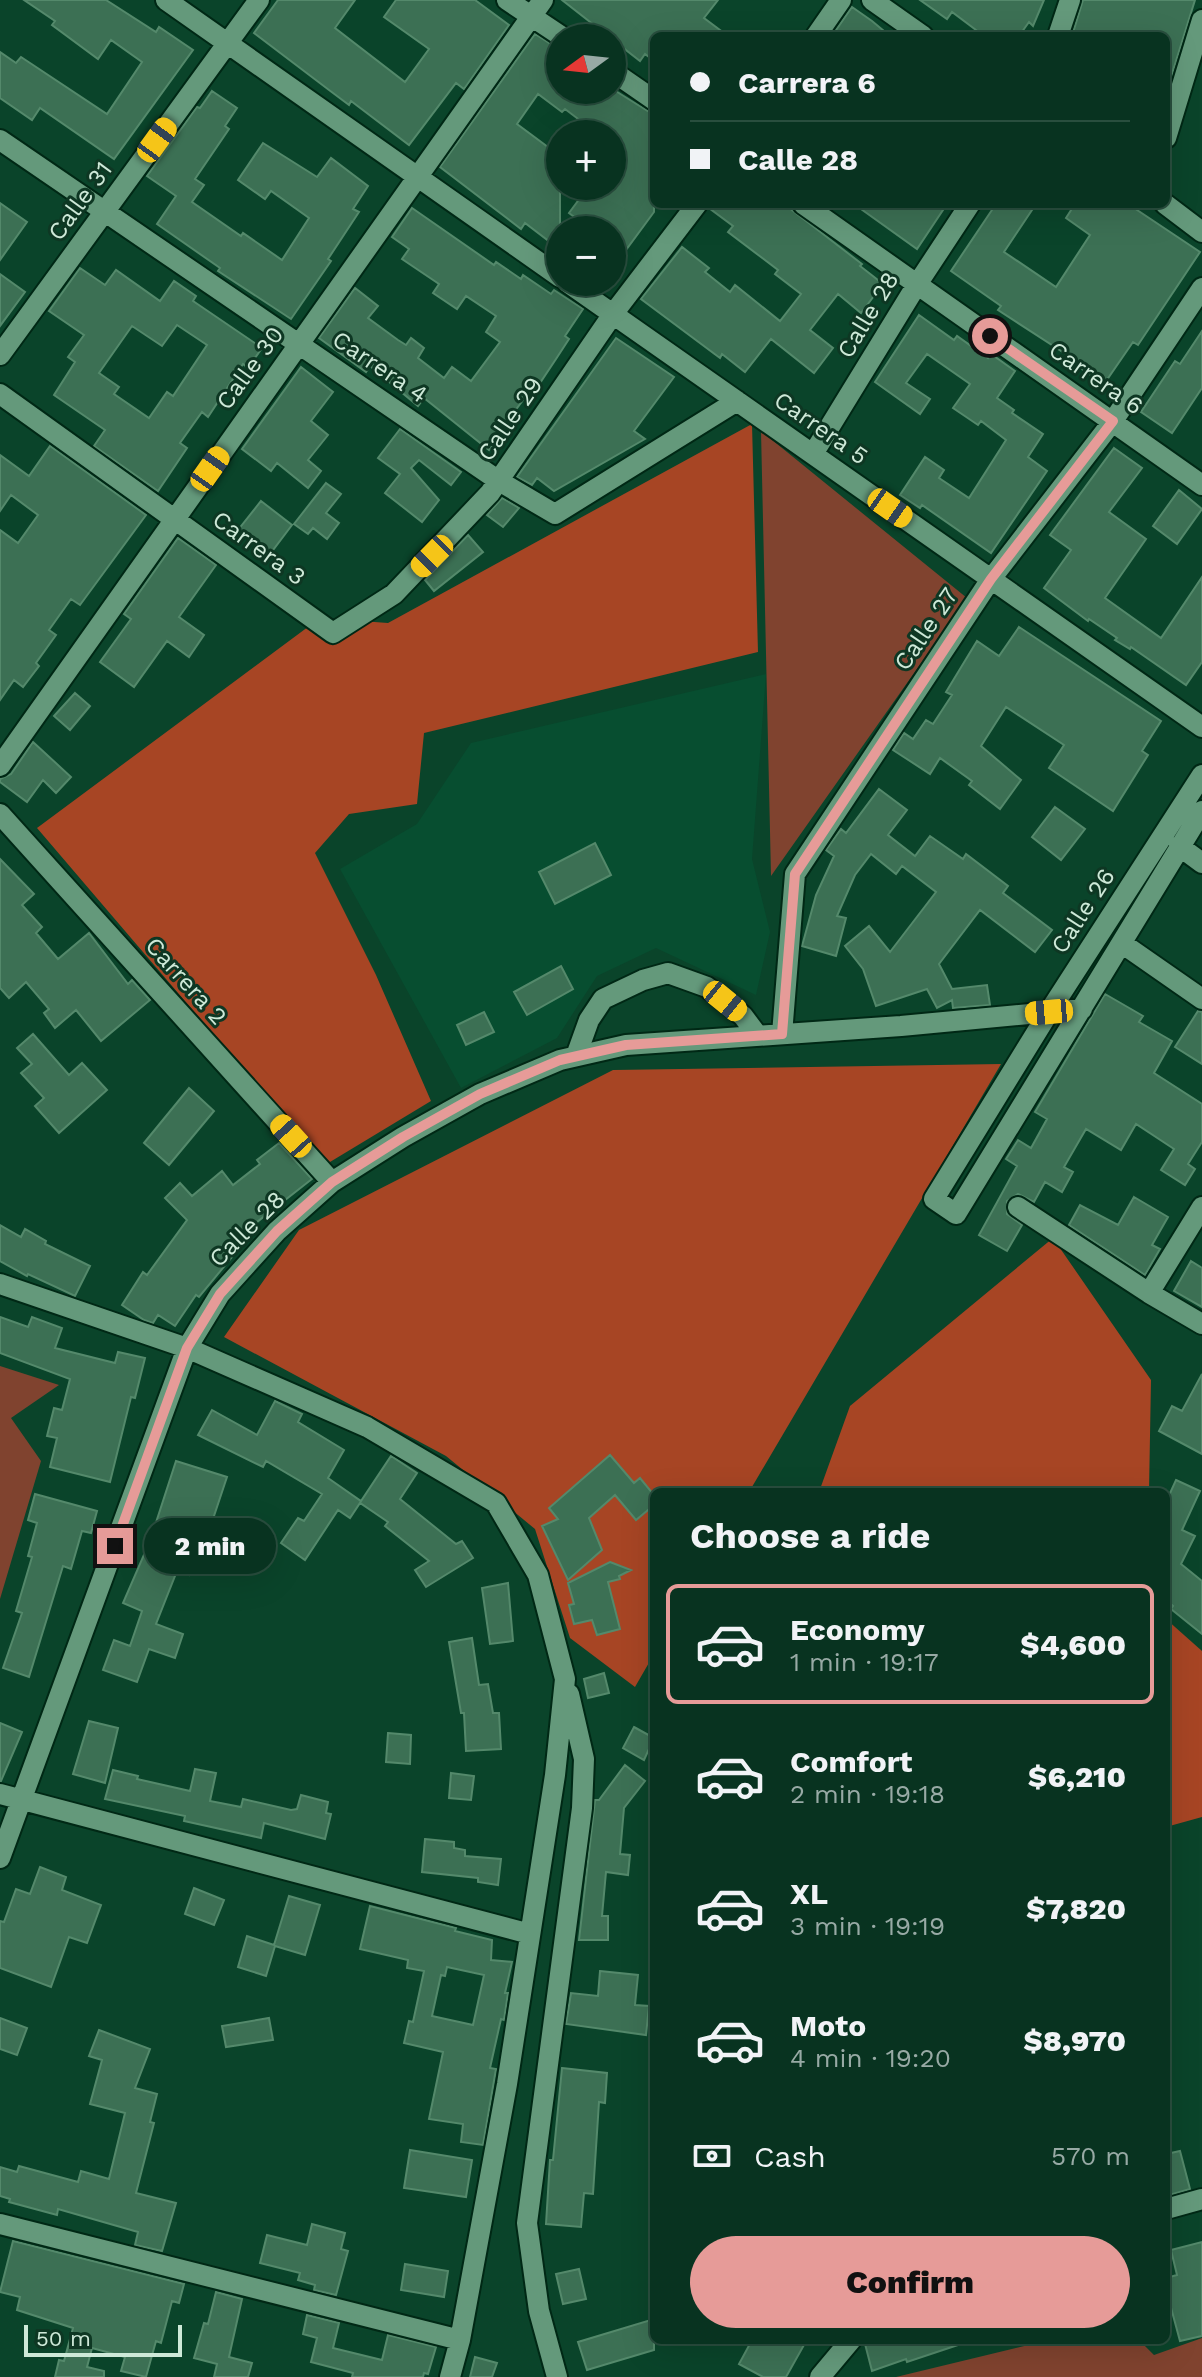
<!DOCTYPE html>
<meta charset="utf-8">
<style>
body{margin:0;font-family:"Work Sans",sans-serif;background:#163f2d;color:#f1f3f6;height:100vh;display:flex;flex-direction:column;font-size:30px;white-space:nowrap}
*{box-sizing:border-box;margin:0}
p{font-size:26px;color:#98aaa5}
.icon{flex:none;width:44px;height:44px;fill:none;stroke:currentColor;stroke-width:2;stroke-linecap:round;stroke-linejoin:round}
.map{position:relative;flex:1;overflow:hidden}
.details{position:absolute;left:650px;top:1488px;width:520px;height:856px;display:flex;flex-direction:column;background:#083320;border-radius:12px;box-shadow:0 8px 32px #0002,0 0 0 2px #294e3e}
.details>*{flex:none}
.guide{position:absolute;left:650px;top:32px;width:520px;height:176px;border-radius:12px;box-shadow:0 8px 32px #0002,0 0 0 2px #294e3e;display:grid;align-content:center;height:176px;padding:0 40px;background:#083320}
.needle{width:52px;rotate:255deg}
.controls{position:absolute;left:546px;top:24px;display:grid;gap:16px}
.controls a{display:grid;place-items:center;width:80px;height:80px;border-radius:50%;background:#083320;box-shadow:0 8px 32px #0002,0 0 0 2px #294e3e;font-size:40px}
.scale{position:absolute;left:24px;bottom:20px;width:158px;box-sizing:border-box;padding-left:8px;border:4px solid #cee9d8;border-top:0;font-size:22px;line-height:28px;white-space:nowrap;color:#cee9d8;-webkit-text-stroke:6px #0e3723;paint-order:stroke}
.end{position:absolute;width:36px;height:36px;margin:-18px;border:10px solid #e69b98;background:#111;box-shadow:0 0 0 4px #111}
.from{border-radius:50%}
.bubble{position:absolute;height:56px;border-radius:28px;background:#083320;box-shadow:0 8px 32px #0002,0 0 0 2px #294e3e;font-size:26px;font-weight:800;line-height:56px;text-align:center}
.car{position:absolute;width:24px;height:48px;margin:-24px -12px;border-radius:10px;box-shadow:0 0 6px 2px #0007;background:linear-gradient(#f5c518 24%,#345 0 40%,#f5c518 0 76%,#345 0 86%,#f5c518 0)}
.guide b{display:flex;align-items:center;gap:28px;height:76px;font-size:30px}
.guide b+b{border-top:2px solid #294e3e}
.guide i{width:20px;height:20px;background:#f1f3f6}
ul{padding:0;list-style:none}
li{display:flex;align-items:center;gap:24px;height:120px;margin:0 16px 12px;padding:0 24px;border:4px solid transparent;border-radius:12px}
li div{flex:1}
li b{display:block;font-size:30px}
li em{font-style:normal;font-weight:800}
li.active{border-color:#e69b98}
li>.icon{width:72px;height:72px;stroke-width:1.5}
h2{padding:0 40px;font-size:36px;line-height:96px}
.pay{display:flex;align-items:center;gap:20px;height:88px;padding:0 40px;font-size:30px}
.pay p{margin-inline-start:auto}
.primary-button{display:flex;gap:16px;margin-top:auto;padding:16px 40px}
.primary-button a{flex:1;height:92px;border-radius:48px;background:#e69b98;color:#111;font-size:32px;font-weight:800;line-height:92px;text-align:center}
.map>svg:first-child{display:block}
.built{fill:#074e30}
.green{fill:#80432f}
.forest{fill:#a74524}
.building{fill:#3c7054;stroke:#54896b;stroke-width:2;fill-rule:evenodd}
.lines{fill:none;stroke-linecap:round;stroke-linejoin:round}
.street-casing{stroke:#002815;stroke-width:24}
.street{stroke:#64997b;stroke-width:20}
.route{stroke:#e69b98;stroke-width:10}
.labels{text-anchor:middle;stroke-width:6;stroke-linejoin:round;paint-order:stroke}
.street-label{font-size:24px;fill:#cee9d8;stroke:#0e3723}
</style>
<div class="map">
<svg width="1202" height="2377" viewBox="0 0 1202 2377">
<rect width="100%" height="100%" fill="#0a442a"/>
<path class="built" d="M766,674L752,859L770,932L756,995L656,948L597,976L557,1038L461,1088L340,869L417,824L471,743Z"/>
<path class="green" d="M761,431L967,598L771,876Z
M0,1366L59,1385L11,1418L41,1461L0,1599Z
M1202,2338V2377H896L1049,2340H1139L1154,2355Z"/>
<path class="forest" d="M752,424L758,652L424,733L417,804L349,814L315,853L376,975L431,1101L325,1165L37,828L320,618L388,623Z
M1001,1064L749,1492H654V1654L635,1687L570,1638L535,1529L446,1456L224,1337L299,1230L613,1070Z
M1053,1238L1151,1380L1149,1492H819L850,1406Z
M1166,1619L1202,1651V1817L1166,1827Z"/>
<path class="building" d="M24,0H106L156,32L159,27L193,50L114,159L40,108L32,120L0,98V52L16,63L21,57L107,114L142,62L111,40L98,59L52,25L55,21Z
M278,0H355L335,28L405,82L429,49L384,17L396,0H475L509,25L464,89L456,83L409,145L351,101L349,105L329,90L254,33Z
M562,0H718L704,18L728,36H654V61L645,54L640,61Z
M920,0H1044L1033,26L1029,22L1019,36H984L952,12L947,19Z
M1083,0H1195L1166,93V36H1072Z
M852,7L872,21L890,36H832Z
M535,34L560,50V90H614L654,115V212L612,269V230H592L569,213L589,186H612V134H598L565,109L562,112L538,94L517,124L560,156V229L550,242L525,223L521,229L440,167Z
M212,91L237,108L225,126L229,129L195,179L204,185L192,202L241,236L243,233L282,260L309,218L271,191L265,199L238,180L263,143L317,177L331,158L368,186L353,209L359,212L328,259L331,261L291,319L218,271L220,268L157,224L176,196L147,176L197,107L200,108Z
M0,203L27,222L0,260Z
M710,204H784L862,264L860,266L883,284L861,313L838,294L810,330L833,348L814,373L771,339L745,372L722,354L720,358L641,299L682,247L709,268L705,272L730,292L735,285L780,321L801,294L775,274L778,270L728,232L733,226L709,208Z
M854,204H947L917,249Z
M996,204H1036L1004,252L1056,287L1090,235L1066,218L1075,204H1128L1200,252L1138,345L1133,342L1104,384L1076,365L1078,362L998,310L1001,306L951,271Z
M412,208L494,265L496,262L521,279L523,275L551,294L554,290L583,309L565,336L569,339L556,359L538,386L535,384L512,415L514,416L489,450L424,398L418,406L370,366L366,372L319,338L355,288L378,306L368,318L398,340L406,345L411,338L424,348L418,358L444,378L452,367L471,381L500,342L486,332L496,316L466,296L457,309L433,293L439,284L402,259L409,249L392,237Z
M80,268L105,285L116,270L160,301L174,281L196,296L193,301L262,348L248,368L243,364L208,417L202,412L180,443L187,448L158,491L94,446L105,430L54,395L75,362L68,357L84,335L49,311ZM177,325L207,345L173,396L167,392L149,418L114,394L119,387L99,373L132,326L162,346Z
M0,274L25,292L0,326Z
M919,315L954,340L957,336L988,358L991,354L1015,371L997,398L1014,410L1012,413L1043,434L1028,457L1047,471L991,553L922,505L920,508L900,495L925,457L944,470L939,478L969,498L1006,440L981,421L978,425L953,408L970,384L927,354L906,383L930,399L920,414L875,382Z
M1202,331V388L1172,433L1141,412L1175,361L1180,364Z
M616,338L674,377L634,431L645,439L554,491L537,478L532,485L517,477Z
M301,367L333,392L311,421L328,435L308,460L321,471L308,488L277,463L271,471L242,449Z
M400,429L461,472L451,485L419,460L411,468L439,500L422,522L385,493L400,474L378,458Z
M50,446L146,515L80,605L71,599L49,630L56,635L36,663L39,666L23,687L14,680L0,700V530L18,543L38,515L11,495L0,511V455L29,476Z
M1114,448L1142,468L1109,512L1146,539L1105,598L1161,638L1202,577V662L1186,685L1131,647L1130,649L1115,640L1117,638L1089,619L1088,621L1044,588L1071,550L1050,535Z
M326,483L341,494L326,513L339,523L327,539L313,528L308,534L294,524Z
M1179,490L1202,509L1177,544L1153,526Z
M502,498L519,508L503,527L487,515Z
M261,501L292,525L270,554L238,530Z
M468,535L483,552L434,591L425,580Z
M178,538L216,565L179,617L204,635L189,657L167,641L134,687L100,662L131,619L124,614Z
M1019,627L1161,721L1142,751L1148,755L1113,811L1049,768L1064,745L1006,707L981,746L1021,780L1000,809L969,785L972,781L940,758L930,774L893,750L904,733L913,739L926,720L933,724L952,695L946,692L977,641L999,656Z
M75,693L90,706L70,730L54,716Z
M33,742L71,777L56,793L43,780L27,802L0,782V779L11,774Z
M879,789L907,810L888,835L915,856L930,836L963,859L966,854L1008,886L1003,893L1052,930L1035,952L980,910L939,964L952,989L987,985L990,1005L953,1008L952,1000L937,1008L927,989L876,1006L863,969L845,946L869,926L890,952L936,892L902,866L896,874L871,854L855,875L837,916L846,918L836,956L802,946L816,895L834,856L826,850L841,829L846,833Z
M1055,807L1085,829L1061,860L1032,837Z
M595,843L611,875L555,904L539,872Z
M0,859L34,894L22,905L42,927L36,933L58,959L89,933L128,984L132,980L150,1000L101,1041L76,1010L55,1028L44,1013L49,1009L26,982L9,998L0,988Z
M561,966L573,989L527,1015L514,992Z
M1105,994L1143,1016L1139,1022L1172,1041L1154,1073L1202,1104V1142L1188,1164L1195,1169L1185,1185L1161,1170L1174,1149L1136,1124L1121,1150L1086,1129L1064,1167L1073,1172L1062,1192L1045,1182L1034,1202L1018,1194L1007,1201V1214L1022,1225L1007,1251L979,1235L1017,1166L1006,1159L1018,1140L1031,1148L1047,1119L1035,1112Z
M1198,1011L1202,1012V1064L1175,1047Z
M484,1012L494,1032L466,1045L457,1025Z
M33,1034L69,1075L82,1063L107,1090L59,1133L35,1106L44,1098L21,1073L32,1064L17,1048Z
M189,1088L214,1111L169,1165L144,1143Z
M279,1143L312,1179L234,1240L241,1246L199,1297L196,1295L175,1326L158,1315L153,1323L144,1320L122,1305L143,1272L147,1275L187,1220L165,1198L180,1183L192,1196L222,1171L233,1185L260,1164L257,1160Z
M1134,1197L1168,1217L1152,1245L1160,1249L1145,1275L1069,1225L1080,1205L1118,1225Z
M0,1225L21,1237L25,1229L46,1241L45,1244L90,1266L75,1296L28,1274L27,1276L0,1261Z
M1191,1261L1202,1268V1307L1174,1291Z
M0,1317L28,1327L32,1317L62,1328L55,1348L115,1363L118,1352L145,1358L135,1398L131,1397L110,1482L50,1467L57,1438L47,1436L54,1408L62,1410L70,1379L0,1353Z
M1202,1374V1454L1159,1431L1172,1406L1182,1411Z
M275,1401L302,1414L298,1422L344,1450L328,1478L361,1501L391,1456L417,1473L400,1499L456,1544L462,1541L473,1558L426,1587L415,1570L429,1561L385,1526L388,1522L360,1503L350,1518L338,1510L305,1560L281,1543L298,1518L304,1521L322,1494L266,1461L263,1467L198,1435L212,1410L257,1435Z
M610,1455L634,1483L640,1478L654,1495V1505L636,1520L615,1495L589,1518L602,1550L568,1580L542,1526L558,1519L549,1508Z
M176,1461L227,1477L201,1555L196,1554L189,1575L177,1571L156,1624L183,1634L175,1658L149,1649L137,1682L103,1670L114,1640L130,1646L142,1611L123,1603L150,1541Z
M1176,1480L1200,1491L1182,1530L1195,1536L1181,1564L1202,1581V1634L1171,1609L1173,1606L1166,1600V1502Z
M35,1494L97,1511L91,1533L82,1531L71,1569L63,1566L29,1677L3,1668L22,1613L16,1611L32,1557L28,1556L37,1523L28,1520Z
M610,1562L631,1570L619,1576L620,1579L608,1582L620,1629L597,1635L592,1620L574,1624L569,1605L574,1604L568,1583Z
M508,1583L513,1641L490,1644L482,1588Z
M472,1638L479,1685L488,1684L493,1713H499L501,1749L466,1751L464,1713H461L449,1642Z
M604,1673L609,1693L588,1698L584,1679Z
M89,1721L118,1728L105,1783L73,1774Z
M0,1723L22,1732L1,1781H0Z
M634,1727L654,1738L644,1760L623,1748Z
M388,1733L411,1735L410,1764L386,1762Z
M625,1765L645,1781L624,1808L620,1854L630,1855L628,1875L606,1872L602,1916H608V1940H579L595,1800H599Z
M195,1769L216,1773L210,1801L241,1807L243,1799L291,1810L297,1809L301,1795L328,1802L326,1813L331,1814L325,1839L264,1823L261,1838L184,1821L185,1816L105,1799L113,1770L138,1776L137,1779L190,1791Z
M451,1773L474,1776L471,1800L449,1798Z
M425,1839L454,1842V1848L465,1850V1856L501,1859L498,1885L478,1882V1878L422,1872Z
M40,1867L66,1877L62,1890L101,1905L87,1943L69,1937L51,1987L0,1968V1921L4,1922L16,1889L30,1894Z
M194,1888L224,1900L214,1925L185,1914Z
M289,1896L320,1905L305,1955L275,1946L266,1976L238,1967L247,1936L274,1945Z
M370,1906L456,1928L455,1931L492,1940L491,1960L512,1962L505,1993H508L504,2020L501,2019L490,2068L496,2069L483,2145L461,2142L463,2124L429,2119L443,2052L404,2043L409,2021L413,2022L424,1971L407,1968L408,1960L360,1949ZM447,1967L484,1975L473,2025L432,2016L441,1975L445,1976Z
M600,1971L638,1975L635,2005L649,2006L646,2035L566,2024L571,1993L598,1996Z
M0,2018L27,2028L17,2055L0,2049Z
M269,2018L273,2040L226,2047L222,2026Z
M99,2030L150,2049L135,2088L157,2094L150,2122L154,2123L136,2193L176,2203L162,2251L135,2245L138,2232L58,2209L57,2215L9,2202L10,2199L0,2196V2167L17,2172L19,2166L78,2182L81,2171L109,2179L125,2113L90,2104L102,2060L89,2056Z
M562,2068L607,2073L605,2103L599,2102L593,2194L584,2193L581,2227L546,2224L550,2160H553Z
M410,2150L472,2160L466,2197L404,2188Z
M1180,2151L1190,2189L1166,2196V2154Z
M312,2224L345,2233L341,2249L348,2251L336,2295L314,2290L315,2285L298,2280L300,2273L260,2263L267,2235L307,2245Z
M13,2241L184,2284L179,2303L172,2301L161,2343L156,2341L146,2377L121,2371L125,2357L92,2348L87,2367L104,2371V2377H55L59,2360L64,2361L73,2328L17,2310L20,2297L0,2292Z
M1202,2242V2336L1180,2341L1170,2304L1166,2305V2278L1177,2275L1171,2250Z
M405,2264L448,2271L444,2297L401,2290Z
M579,2269L586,2299L563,2304L556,2274Z
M216,2292L242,2299L229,2357L252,2363L248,2377H214L217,2364L194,2358L204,2323L208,2324Z
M307,2315L339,2323L333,2348L382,2360L388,2335L436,2347L428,2374L424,2373L423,2377H352L353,2373L311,2362L317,2338L303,2334Z
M654,2319V2350L587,2370L578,2342Z
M752,2340H795L804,2345L786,2377H763L739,2364Z
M864,2340H964V2343L907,2362L906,2359L872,2371Z
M475,2357L497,2363L492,2377H470Z"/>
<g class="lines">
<defs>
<path id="street" d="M166,0L560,277
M507,0L564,38
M872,0L923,36
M816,36L841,0
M1058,36L1070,0
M612,71L654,100
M1166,138L1202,20
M0,140L499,481L555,514L737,401
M803,204L1202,485
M1165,204L1202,232
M567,282L1202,727
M0,355L259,0
M0,394L333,633L394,594L490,493L613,314L697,204
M813,454L916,286L970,204
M0,766L543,0
M1202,775L1049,1012L934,1199L956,1214L1202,811
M0,814L332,1182
M1179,846L1202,863
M1123,944L1202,999
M782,1034L795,874L991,579L1113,421L1202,288
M576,1056L589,1020L603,999L643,980L668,973L707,987L743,1016L758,1036
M1018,1207L1149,1293L1202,1324
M0,1284L187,1348L367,1427L496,1503L538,1575L565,1679L555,1775L507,2084L460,2340L450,2377
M1149,1293L1202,1207
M0,1794L530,1934
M0,1858L187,1348L220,1294L277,1231L332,1182L403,1137L480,1094L560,1060L626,1045L901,1026L1082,1009
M1166,2209L1202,2199
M0,2224L460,2340
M557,2377L539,2311L527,2223L582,1808L584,1759L569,1694
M820,2377L851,2340"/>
</defs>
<use href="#street" class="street-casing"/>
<use href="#street" class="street"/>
</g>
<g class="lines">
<path class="route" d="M115,1546L187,1348L220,1294L277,1231L332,1182L403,1137L480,1094L560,1060L626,1045L782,1034L795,874L991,579L1113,421L990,336"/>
</g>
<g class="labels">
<g class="street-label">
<text transform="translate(80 201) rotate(-54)" y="8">Calle 31</text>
<text transform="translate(868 315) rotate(-59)" y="8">Calle 28</text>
<text transform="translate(380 367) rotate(34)" y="8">Carrera 4</text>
<text transform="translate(250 368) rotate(-54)" y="8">Calle 30</text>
<text transform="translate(1096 378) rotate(35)" y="8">Carrera 6</text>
<text transform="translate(510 419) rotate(-56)" y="8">Calle 29</text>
<text transform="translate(821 428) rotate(35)" y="8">Carrera 5</text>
<text transform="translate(259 548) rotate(36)" y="8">Carrera 3</text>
<text transform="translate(926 629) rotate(-56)" y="8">Calle 27</text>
<text transform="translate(1083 911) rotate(-57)" y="8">Calle 26</text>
<text transform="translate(186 981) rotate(48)" y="8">Carrera 2</text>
<text transform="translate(247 1229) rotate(-45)" y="8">Calle 28</text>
</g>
</g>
</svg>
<div class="controls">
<a><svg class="needle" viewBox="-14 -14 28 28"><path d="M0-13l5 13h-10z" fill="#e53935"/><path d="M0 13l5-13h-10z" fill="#98aaa5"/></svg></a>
<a>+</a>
<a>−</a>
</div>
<div class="scale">50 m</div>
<i class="end from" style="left:990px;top:336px"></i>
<i class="end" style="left:115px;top:1546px"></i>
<div class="bubble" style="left:144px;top:1518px;width:132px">2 min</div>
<i class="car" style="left:157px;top:140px;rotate:36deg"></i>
<i class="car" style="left:210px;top:469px;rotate:35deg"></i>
<i class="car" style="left:890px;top:508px;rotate:125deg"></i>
<i class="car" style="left:432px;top:556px;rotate:225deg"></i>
<i class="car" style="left:725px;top:1001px;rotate:129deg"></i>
<i class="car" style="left:1049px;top:1012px;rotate:265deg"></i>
<i class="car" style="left:291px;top:1136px;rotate:318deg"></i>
<div class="guide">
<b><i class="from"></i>Carrera 6</b>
<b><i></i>Calle 28</b>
</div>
<section class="details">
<h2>Choose a ride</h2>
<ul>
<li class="active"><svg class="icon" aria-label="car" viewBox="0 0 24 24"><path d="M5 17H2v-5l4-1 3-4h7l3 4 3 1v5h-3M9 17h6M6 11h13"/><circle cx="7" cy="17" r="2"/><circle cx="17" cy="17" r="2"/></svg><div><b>Economy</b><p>1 min · 19:17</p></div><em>$4,600</em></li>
<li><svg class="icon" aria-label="car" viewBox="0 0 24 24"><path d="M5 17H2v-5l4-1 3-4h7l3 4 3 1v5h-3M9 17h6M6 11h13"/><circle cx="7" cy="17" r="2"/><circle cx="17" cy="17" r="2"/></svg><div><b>Comfort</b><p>2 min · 19:18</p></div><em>$6,210</em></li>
<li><svg class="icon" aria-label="car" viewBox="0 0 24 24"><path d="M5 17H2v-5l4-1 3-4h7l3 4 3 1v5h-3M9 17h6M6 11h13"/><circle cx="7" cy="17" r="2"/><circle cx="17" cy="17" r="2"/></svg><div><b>XL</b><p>3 min · 19:19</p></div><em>$7,820</em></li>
<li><svg class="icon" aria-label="car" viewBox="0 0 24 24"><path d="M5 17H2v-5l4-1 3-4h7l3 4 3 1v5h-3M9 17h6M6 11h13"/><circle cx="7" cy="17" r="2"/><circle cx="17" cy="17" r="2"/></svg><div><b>Moto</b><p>4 min · 19:20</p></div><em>$8,970</em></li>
</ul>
<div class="pay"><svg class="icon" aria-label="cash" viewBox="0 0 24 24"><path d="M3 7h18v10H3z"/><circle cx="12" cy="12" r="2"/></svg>Cash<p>570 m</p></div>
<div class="primary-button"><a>Confirm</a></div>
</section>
</div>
